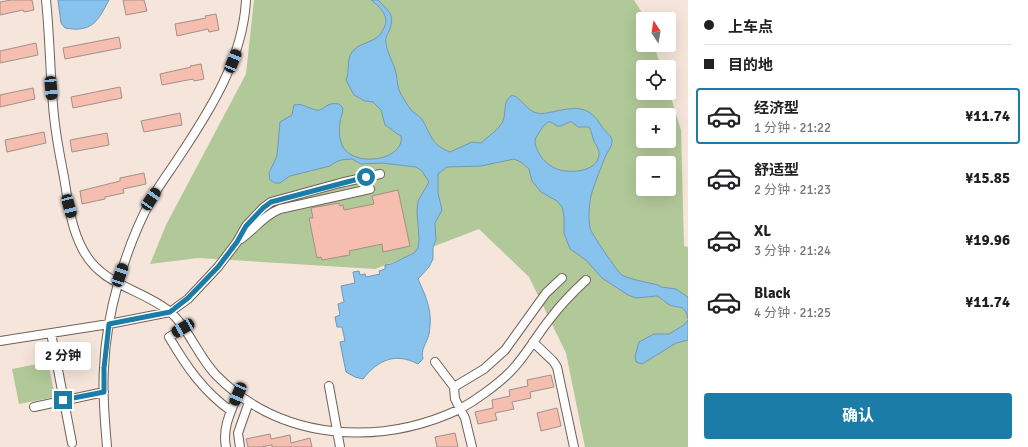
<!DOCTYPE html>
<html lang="zh">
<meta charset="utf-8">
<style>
body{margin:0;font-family:Signika,"Noto Sans SC",sans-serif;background:#f2f2f2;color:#202124;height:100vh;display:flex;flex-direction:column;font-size:15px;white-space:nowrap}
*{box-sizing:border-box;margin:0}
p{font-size:13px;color:#757577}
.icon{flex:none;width:22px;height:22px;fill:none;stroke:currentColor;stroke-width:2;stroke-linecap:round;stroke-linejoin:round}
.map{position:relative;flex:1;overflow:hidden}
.side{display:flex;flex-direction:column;background:#fff;width:340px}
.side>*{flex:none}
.banner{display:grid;align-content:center;height:88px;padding:0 16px;background:#fff}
.needle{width:26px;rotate:348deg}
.tools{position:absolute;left:636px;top:12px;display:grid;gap:8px}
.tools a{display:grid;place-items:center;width:40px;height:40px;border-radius:4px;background:#fff;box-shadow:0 4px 16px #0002;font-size:20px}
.end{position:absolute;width:18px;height:18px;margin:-9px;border:5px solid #1b7ca8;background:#fff;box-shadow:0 0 0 2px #fff}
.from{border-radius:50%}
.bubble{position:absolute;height:28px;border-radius:4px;background:#fff;box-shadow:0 4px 16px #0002;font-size:13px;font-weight:700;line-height:28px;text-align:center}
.car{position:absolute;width:12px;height:24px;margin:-12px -6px;border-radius:5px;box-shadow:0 0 3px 1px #0007;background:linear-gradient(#222 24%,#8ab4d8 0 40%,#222 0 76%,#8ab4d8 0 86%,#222 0)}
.banner b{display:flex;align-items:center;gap:14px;height:38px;font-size:15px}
.banner b+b{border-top:1px solid #e0e0e0}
.banner i{width:10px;height:10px;background:#202124}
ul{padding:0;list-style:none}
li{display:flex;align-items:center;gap:12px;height:56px;margin:0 8px 6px;padding:0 8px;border:2px solid transparent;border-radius:4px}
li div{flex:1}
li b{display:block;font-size:15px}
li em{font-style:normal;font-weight:700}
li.current{border-color:#1b7ca8}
li>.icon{width:36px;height:36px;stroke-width:1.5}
.action{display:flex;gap:8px;margin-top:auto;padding:8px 16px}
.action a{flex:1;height:46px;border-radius:4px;background:#1b7ca8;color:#fff;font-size:16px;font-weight:700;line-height:46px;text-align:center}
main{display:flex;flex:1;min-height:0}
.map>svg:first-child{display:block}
.green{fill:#b1c898;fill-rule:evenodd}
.water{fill:#88c3ee;stroke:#7198b5;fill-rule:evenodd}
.building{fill:#f6beaf;stroke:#a1908b}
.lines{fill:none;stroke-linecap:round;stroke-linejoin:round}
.minor-casing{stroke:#706259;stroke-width:10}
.minor{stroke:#fff;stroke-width:8}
.route{stroke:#1b7ca8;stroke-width:5}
</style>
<main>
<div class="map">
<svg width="688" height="447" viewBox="0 0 688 447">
<rect width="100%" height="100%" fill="#f5e5db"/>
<path class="green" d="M254,0H634L646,19H643V45H654L661,67H643V93H669V91L681,130L684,246L688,247V447H585L566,353L529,277L479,229L375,269L198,258L150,264L166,225L246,74ZM643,115H669V141H643ZM643,163H669V189H643Z
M48,362L55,397L19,404L12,369Z"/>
<path class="water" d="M58,0H109C98,21 92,33 65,28L61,23Z
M371,0H378C388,11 396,14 389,31C387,35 385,38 386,43C387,52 392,60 395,69C397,76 397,83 399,90C402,97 407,105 412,111C416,114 421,117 423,121C432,137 432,145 450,152L472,142L481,143C488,136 499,130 503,121C506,114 503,101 511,96C517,93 526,109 534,112C540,115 546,113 552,112C575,107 589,104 602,127C605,132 612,135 612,141C612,147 608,151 606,155C601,167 596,180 592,192C589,202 588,218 590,228C591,233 618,273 622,275C628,279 650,283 658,285L661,287L676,289L688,297V319C684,302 679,310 668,304C664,301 661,298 657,296L636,298L628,295L602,278L586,260L570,249L564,233V216L562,207L557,201L541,192L532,181L529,169L521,162L514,159L481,166L447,167L438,174V193L442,210L435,223L436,240L433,247V259L429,267L418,279C427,299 433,312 429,334C427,343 420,350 423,359L418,364C395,352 378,360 363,379L355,377L346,372L340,342L345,341L342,327H337L335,317L340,315L338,304L344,302L341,286L355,283L353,272L359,271L360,275L365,274L366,277L380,274L379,271L385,269V265L391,264L414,253L418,248L419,239L417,211L418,201L429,182L422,171L416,167L382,163L361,164L352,159L341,160L334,163L330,166L290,176L280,183H275L270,180L269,173L277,156L280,122L292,115L294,105C303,103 307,108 316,110C324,112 326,101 339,104L343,108C343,114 340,118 340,123C339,129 339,137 341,142C348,169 405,162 401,136C394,133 391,128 385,125L381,110L373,102L365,101L354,95L346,80C350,71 346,61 352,52C358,44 369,43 376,38C380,36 382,31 384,28C390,16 380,7 371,0ZM548,122H551L557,126H561L569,122H572L578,127H589C592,132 592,136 594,141C596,146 600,150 599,155C597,172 570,174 557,169C549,166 541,159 538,151C534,144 534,140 538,134C541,130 543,125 548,122Z
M688,320V340L676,343L642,364L636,362L635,356L639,342L654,334H669L684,325Z"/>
<path class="building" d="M11,0H32L34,10L24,12L23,10L0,15V2Z
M123,0H144L147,11L126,15Z
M216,14L219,30L209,32L208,29L177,36L175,24L206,18L205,16Z
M119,37L121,48L65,59L63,48Z
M36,43L38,55L0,63V51Z
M201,64L204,79L194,81L193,79L162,85L160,74L191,67L190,66Z
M120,87L122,98L73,108L71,97Z
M33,88L35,99L0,107V95Z
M180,113L182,125L144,132L141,121Z
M44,132L46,143L7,152L5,140Z
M107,133L109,145L72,152L70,140Z
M144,173L146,184L123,189L124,193L105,197V199L82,204L80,191L120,181V178Z
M398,190L410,246L383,252L382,244L349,251L350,255L322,260L321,257L317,258L309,218H313L311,208L339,203L340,206L343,205L344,210L374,204L372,196Z
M551,375L554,387L530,392L531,398L512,402L514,409L495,413L497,420L478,424L475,412L493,408L492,400L510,396L509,390L528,386L527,380Z
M557,408L561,426L541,431L537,413Z
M455,433L458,447H437L435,437Z
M270,434L271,439L290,435L291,443L310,438L312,447H272V445L261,447H248L246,439Z"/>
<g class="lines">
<defs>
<path id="minor" d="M46,0C50,38 50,77 54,116C56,136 60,157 64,177C68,202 71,228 83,250C102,286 140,288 169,311C188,327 198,356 216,375C281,441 379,447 460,409C476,400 497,385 510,372C526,356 536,336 550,319C561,304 573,292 586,280
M241,239C255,229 264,215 280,209L370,189
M183,329L169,337C186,366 203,391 231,411
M51,333L72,443
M0,341L109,324L170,312L188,299L218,267L237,242L246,226L263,208L271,202L340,183L380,174
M533,342L553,361L557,367L574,447
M435,362L454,387L455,399L465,418L472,447
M329,386L340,447
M454,387L484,369L505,350L546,293L562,278
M34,407L104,392
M107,447C105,421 102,394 104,368C106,314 125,248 151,200C159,185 170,171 179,157C211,109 243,58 246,0
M226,447C222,428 231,411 238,394
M240,447L238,433L249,402"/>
</defs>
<use href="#minor" class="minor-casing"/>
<use href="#minor" class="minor"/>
</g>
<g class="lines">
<path class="route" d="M63,400L104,392V368L109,324L170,312L188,298L218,267L237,242L246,226L263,208L271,202L366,177"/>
</g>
</svg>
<div class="tools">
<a><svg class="needle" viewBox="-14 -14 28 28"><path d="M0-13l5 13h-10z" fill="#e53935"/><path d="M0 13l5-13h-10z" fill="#757577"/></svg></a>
<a><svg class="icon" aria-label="locate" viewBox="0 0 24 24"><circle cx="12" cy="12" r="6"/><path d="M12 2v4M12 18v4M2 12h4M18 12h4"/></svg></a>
<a>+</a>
<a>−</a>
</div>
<i class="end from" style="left:366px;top:177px"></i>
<i class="end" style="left:63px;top:400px"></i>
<div class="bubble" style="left:35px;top:342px;width:56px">2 分钟</div>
<i class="car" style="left:233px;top:61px;rotate:22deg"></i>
<i class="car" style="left:51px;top:88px;rotate:175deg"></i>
<i class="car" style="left:151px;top:199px;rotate:34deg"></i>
<i class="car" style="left:69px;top:206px;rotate:165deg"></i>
<i class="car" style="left:120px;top:275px;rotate:19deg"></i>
<i class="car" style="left:183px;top:328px;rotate:240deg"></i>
<i class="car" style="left:238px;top:394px;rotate:203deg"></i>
</div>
<section class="side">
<div class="banner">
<b><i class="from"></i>上车点</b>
<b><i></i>目的地</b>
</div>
<ul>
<li class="current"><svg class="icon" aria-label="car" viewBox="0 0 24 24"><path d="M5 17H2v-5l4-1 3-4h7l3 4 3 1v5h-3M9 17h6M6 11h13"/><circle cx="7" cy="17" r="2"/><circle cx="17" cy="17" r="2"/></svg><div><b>经济型</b><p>1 分钟 · 21:22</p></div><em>¥11.74</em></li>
<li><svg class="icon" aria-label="car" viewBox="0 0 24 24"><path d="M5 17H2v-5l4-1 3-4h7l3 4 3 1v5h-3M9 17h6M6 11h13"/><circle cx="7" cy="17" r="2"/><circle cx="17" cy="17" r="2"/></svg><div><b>舒适型</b><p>2 分钟 · 21:23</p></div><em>¥15.85</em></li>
<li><svg class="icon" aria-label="car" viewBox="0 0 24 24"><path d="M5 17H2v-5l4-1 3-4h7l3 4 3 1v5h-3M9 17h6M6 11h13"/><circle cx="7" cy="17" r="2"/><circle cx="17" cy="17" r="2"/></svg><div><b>XL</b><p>3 分钟 · 21:24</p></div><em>¥19.96</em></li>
<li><svg class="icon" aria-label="car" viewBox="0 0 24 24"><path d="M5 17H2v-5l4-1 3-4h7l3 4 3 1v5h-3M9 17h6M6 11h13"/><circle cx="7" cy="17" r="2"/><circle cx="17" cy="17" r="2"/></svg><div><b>Black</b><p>4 分钟 · 21:25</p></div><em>¥11.74</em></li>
</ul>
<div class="action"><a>确认</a></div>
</section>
</main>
